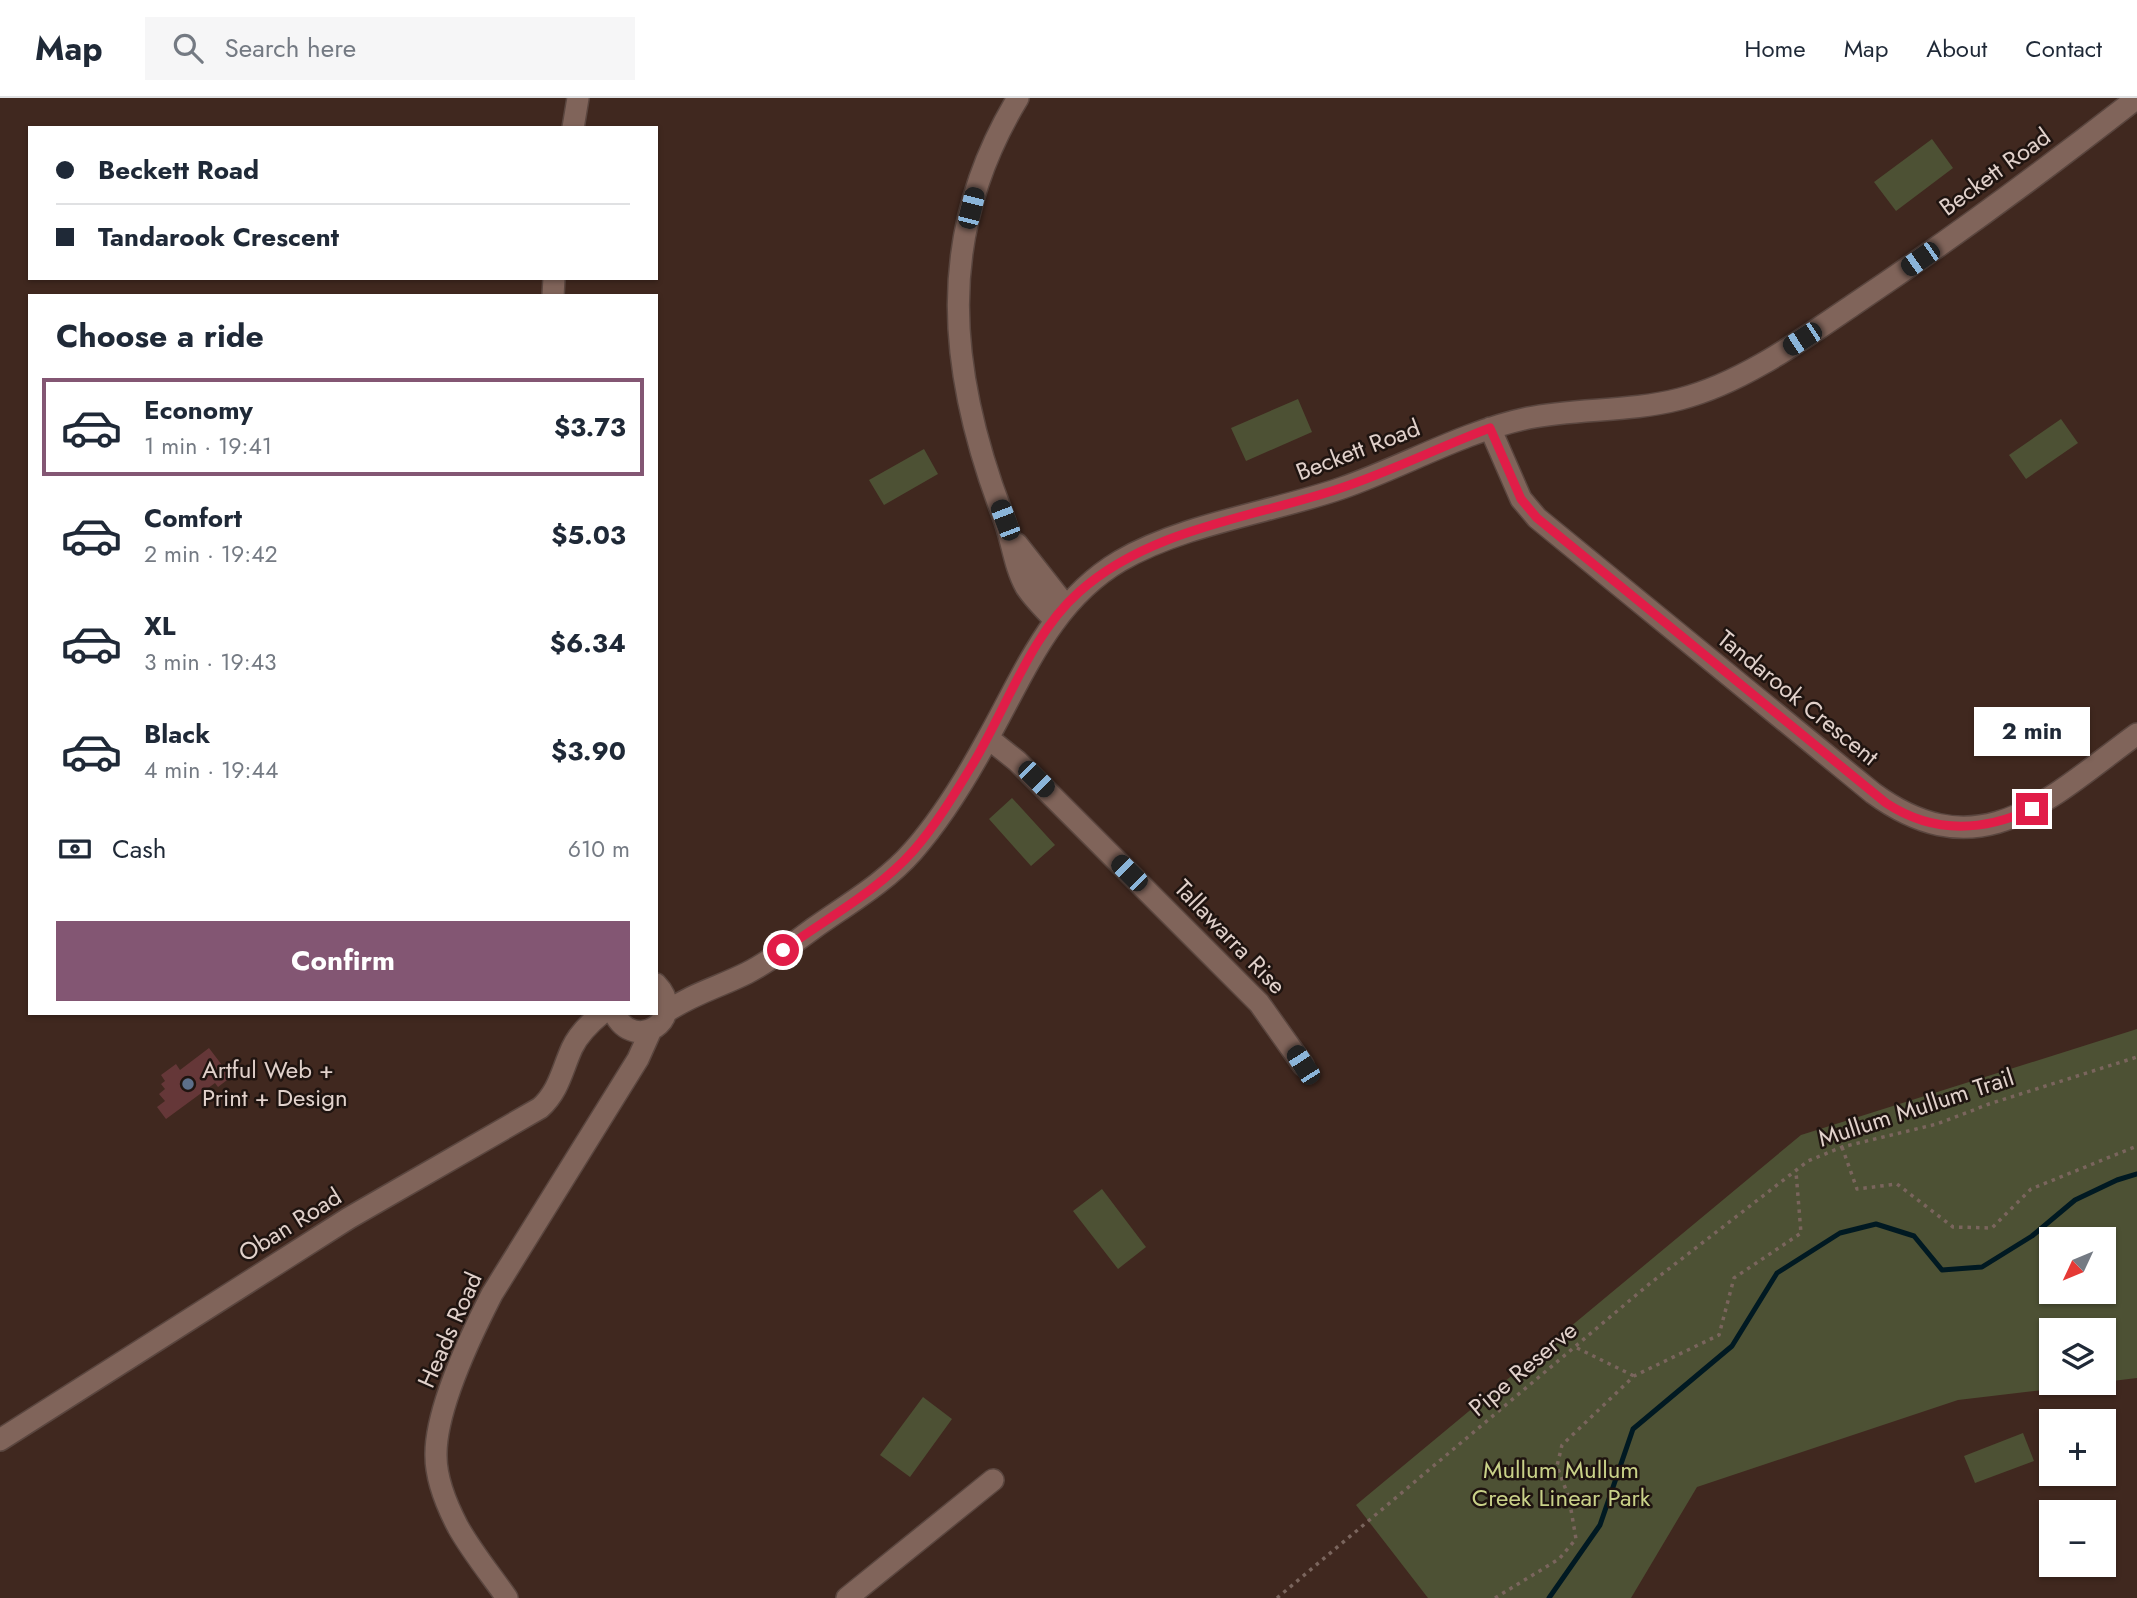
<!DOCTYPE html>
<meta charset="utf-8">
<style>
body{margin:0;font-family:Jost,sans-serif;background:#f6f6f7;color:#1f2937;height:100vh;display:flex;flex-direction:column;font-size:26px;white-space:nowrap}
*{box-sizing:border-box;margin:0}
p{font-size:23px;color:#747a83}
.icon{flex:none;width:38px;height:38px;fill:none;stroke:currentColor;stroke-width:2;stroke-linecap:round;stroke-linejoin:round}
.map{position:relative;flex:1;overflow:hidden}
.sheet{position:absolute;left:28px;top:196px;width:630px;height:721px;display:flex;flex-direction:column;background:#fff;border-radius:0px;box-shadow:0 2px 5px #0004}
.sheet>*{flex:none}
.guide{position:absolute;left:28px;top:28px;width:630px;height:154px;border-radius:0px;box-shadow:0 2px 5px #0004;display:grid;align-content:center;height:154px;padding:0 28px;background:#fff}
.needle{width:46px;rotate:226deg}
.tools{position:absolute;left:2039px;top:1129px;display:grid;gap:14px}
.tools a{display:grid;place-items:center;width:77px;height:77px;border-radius:0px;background:#fff;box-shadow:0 2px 5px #0004;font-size:35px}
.end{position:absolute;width:32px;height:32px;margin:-16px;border:9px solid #e11d48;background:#fff;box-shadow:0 0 0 4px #fff}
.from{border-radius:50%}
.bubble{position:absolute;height:49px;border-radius:0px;background:#fff;box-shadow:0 2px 5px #0004;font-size:23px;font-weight:700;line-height:49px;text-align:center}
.car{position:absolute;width:21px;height:42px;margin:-21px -10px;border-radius:9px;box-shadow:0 0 5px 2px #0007;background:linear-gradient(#222 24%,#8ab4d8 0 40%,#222 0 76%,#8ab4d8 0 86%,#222 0)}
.guide b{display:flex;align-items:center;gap:24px;height:66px;font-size:26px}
.guide b+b{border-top:2px solid #e0e1e3}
.guide i{width:18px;height:18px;background:#1f2937}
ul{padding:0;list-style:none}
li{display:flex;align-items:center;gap:21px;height:98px;margin:0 14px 10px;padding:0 14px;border:4px solid transparent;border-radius:0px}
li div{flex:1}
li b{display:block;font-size:26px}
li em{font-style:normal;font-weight:700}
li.on{border-color:#835673}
li>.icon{width:63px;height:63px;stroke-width:1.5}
h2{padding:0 28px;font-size:32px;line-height:84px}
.pay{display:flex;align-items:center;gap:18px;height:77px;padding:0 28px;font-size:26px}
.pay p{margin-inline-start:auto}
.cta{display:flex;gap:14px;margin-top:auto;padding:14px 28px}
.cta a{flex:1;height:80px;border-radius:0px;background:#835673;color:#fff;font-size:28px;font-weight:700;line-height:80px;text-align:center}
header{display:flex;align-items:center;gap:42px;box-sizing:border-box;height:98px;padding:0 35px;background:#fff;border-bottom:2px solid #e0e1e3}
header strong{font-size:33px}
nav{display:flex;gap:38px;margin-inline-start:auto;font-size:24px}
.search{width:490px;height:63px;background:#f6f6f7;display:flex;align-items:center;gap:18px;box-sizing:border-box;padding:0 24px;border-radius:0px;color:#747a83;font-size:26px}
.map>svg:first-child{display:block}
.green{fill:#4d5134;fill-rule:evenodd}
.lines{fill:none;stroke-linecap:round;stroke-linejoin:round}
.stream{stroke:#001922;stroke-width:5}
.building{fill:#653738}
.minor-casing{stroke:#5a463f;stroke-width:24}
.path{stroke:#7a655d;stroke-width:3.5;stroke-dasharray:3.5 5;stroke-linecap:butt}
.minor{stroke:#80645a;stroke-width:21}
.route{stroke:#e11d48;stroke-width:9}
.service-dot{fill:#5c6f8a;stroke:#1f1410;stroke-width:2.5}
.labels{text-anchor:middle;stroke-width:5;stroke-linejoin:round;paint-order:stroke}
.street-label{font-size:24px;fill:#e1d1cb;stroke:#1f1410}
.poi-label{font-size:24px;fill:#e1d1cb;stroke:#1f1410;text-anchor:start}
.park-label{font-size:24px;fill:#c9d188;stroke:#1f1410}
</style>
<header>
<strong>Map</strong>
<div class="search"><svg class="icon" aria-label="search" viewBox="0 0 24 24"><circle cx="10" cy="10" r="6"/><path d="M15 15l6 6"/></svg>Search here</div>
<nav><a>Home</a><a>Map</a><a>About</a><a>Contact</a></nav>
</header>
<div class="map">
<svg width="2137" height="1500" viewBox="0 0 2137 1500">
<rect width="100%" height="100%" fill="#40281f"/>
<path class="green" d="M1932,41L1953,70L1896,113L1874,84Z
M1298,301L1312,334L1246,363L1231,330Z
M2061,321L2078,345L2026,381L2009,357Z
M924,351L938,376L884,407L869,382Z
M1012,700L1055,747L1031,768L989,721Z
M2137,931V1280L2104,1284V1232H2051V1284L2102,1285L1958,1302L1697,1389L1631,1500H1428L1356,1407L1801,1037ZM2051,1141H2104V1194H2051Z
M1102,1091L1146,1149L1118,1171L1073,1113Z
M923,1299L952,1321L910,1379L880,1357Z
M2023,1335L2034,1363L1975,1385L1964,1358Z"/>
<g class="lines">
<path class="stream" d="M1549,1500L1600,1427L1633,1331L1732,1248L1777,1175L1840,1135L1876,1126L1914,1138L1942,1172L1982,1169L2032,1138L2075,1102L2117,1082L2137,1076"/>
</g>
<path class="building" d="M209,950L231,979L218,989L215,985L166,1021L157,1009L165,1003L159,996L165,991L161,986L165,983L161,977L176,966L180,972Z"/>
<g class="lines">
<defs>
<path id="minor" d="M1018,0C934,138 948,274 1003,418C1012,441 1014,468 1026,489C1034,501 1044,511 1054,521
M573,30L578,0
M553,198L554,180
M1490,330L1521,401L1537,420L1873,695C1981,774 2049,700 2137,636
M1017,446L1065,507
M988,640L1017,663L1259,905L1303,967
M666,914C692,896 719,889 747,875C771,863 792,846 814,830C848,806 886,784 913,753C942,720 967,679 988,640C1025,574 1052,503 1120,463C1183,426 1273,414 1342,390C1405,368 1462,334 1528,320C1578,310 1630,314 1680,301C1742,285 1800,243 1853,207C1950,142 2045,72 2137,0
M614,915C635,957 689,920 656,886
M0,1342L349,1120L540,1010C559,993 562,972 572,950C578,937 591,924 602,915
M507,1500C491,1477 472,1454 458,1429C447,1408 436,1382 436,1358C435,1312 471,1237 492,1196L638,961L651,932
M847,1500L993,1382"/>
</defs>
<use href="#minor" class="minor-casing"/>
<path class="path" d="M1842,1049L1857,1091L1897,1086L1953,1129L1992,1130L2031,1091L2137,1048
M1577,1250L1634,1278
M1277,1500L1648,1187L1808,1063L1842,1049L1937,1026L1989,1006L2137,959
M1495,1500L1559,1461L1576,1441L1569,1400L1557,1368L1562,1347L1634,1278L1719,1237L1734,1180L1801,1135L1796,1074"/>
<use href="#minor" class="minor"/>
</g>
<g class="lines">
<path class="route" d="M783,852C827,820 878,793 914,752C935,728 954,697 971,669C1005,614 1030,537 1079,494C1149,431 1251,420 1338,391C1390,374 1439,349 1490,330L1521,401L1537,420L1886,705C1933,736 1982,734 2032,711"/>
</g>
<circle class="service-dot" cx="188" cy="986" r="7"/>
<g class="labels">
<g class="street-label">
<text transform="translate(1995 74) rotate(-36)" y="8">Beckett Road</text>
<text transform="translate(1358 352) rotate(-21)" y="8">Beckett Road</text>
<text transform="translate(1798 600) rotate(39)" y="8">Tandarook Crescent</text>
<text transform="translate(1230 839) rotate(46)" y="8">Tallawarra Rise</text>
<text transform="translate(1916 1010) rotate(-18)" y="8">Mullum Mullum Trail</text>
<text transform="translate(290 1127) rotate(-32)" y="8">Oban Road</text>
<text transform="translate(450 1232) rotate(-66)" y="8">Heads Road</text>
<text transform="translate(1523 1271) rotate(-40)" y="8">Pipe Reserve</text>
</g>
<g class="poi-label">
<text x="202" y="980">Artful Web +<tspan x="202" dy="28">Print + Design</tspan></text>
</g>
<g class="park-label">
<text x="1561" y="1380">Mullum Mullum<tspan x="1561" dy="28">Creek Linear Park</tspan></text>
</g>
</g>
</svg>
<div class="tools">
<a><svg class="needle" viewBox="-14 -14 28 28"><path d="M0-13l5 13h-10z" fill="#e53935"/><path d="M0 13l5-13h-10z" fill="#747a83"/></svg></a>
<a><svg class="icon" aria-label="layers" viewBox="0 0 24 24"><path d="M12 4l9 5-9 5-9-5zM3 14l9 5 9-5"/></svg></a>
<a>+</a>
<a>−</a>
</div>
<i class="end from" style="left:783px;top:852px"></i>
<i class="end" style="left:2032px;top:711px"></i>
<div class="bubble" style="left:1974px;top:609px;width:116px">2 min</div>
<i class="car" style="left:971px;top:110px;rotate:14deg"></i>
<i class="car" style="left:1920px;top:161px;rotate:235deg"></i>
<i class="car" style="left:1802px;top:241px;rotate:237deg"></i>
<i class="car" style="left:1005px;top:422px;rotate:339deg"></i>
<i class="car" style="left:1036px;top:681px;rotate:135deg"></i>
<i class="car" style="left:1129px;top:775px;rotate:315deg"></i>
<i class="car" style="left:1303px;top:967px;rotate:327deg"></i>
<div class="guide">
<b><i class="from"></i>Beckett Road</b>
<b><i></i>Tandarook Crescent</b>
</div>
<section class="sheet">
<h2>Choose a ride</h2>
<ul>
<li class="on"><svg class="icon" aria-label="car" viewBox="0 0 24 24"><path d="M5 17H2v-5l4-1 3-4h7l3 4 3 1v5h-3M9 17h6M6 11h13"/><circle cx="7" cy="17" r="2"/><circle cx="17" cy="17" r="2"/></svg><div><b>Economy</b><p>1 min · 19:41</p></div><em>$3.73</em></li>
<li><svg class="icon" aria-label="car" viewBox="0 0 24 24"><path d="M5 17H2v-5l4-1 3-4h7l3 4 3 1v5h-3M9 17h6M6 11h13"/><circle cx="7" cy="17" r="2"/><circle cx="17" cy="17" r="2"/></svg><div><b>Comfort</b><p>2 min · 19:42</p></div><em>$5.03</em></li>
<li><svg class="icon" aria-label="car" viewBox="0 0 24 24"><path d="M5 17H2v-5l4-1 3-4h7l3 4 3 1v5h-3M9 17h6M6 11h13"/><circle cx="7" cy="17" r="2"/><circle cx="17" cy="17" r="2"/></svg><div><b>XL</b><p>3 min · 19:43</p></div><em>$6.34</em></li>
<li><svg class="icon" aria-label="car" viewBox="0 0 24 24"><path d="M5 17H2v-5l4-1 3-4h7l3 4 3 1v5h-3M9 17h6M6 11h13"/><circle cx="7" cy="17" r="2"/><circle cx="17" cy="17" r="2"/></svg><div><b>Black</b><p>4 min · 19:44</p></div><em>$3.90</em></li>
</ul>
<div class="pay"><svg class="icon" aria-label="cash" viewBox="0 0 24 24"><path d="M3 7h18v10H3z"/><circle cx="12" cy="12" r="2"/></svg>Cash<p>610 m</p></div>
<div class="cta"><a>Confirm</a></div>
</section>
</div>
